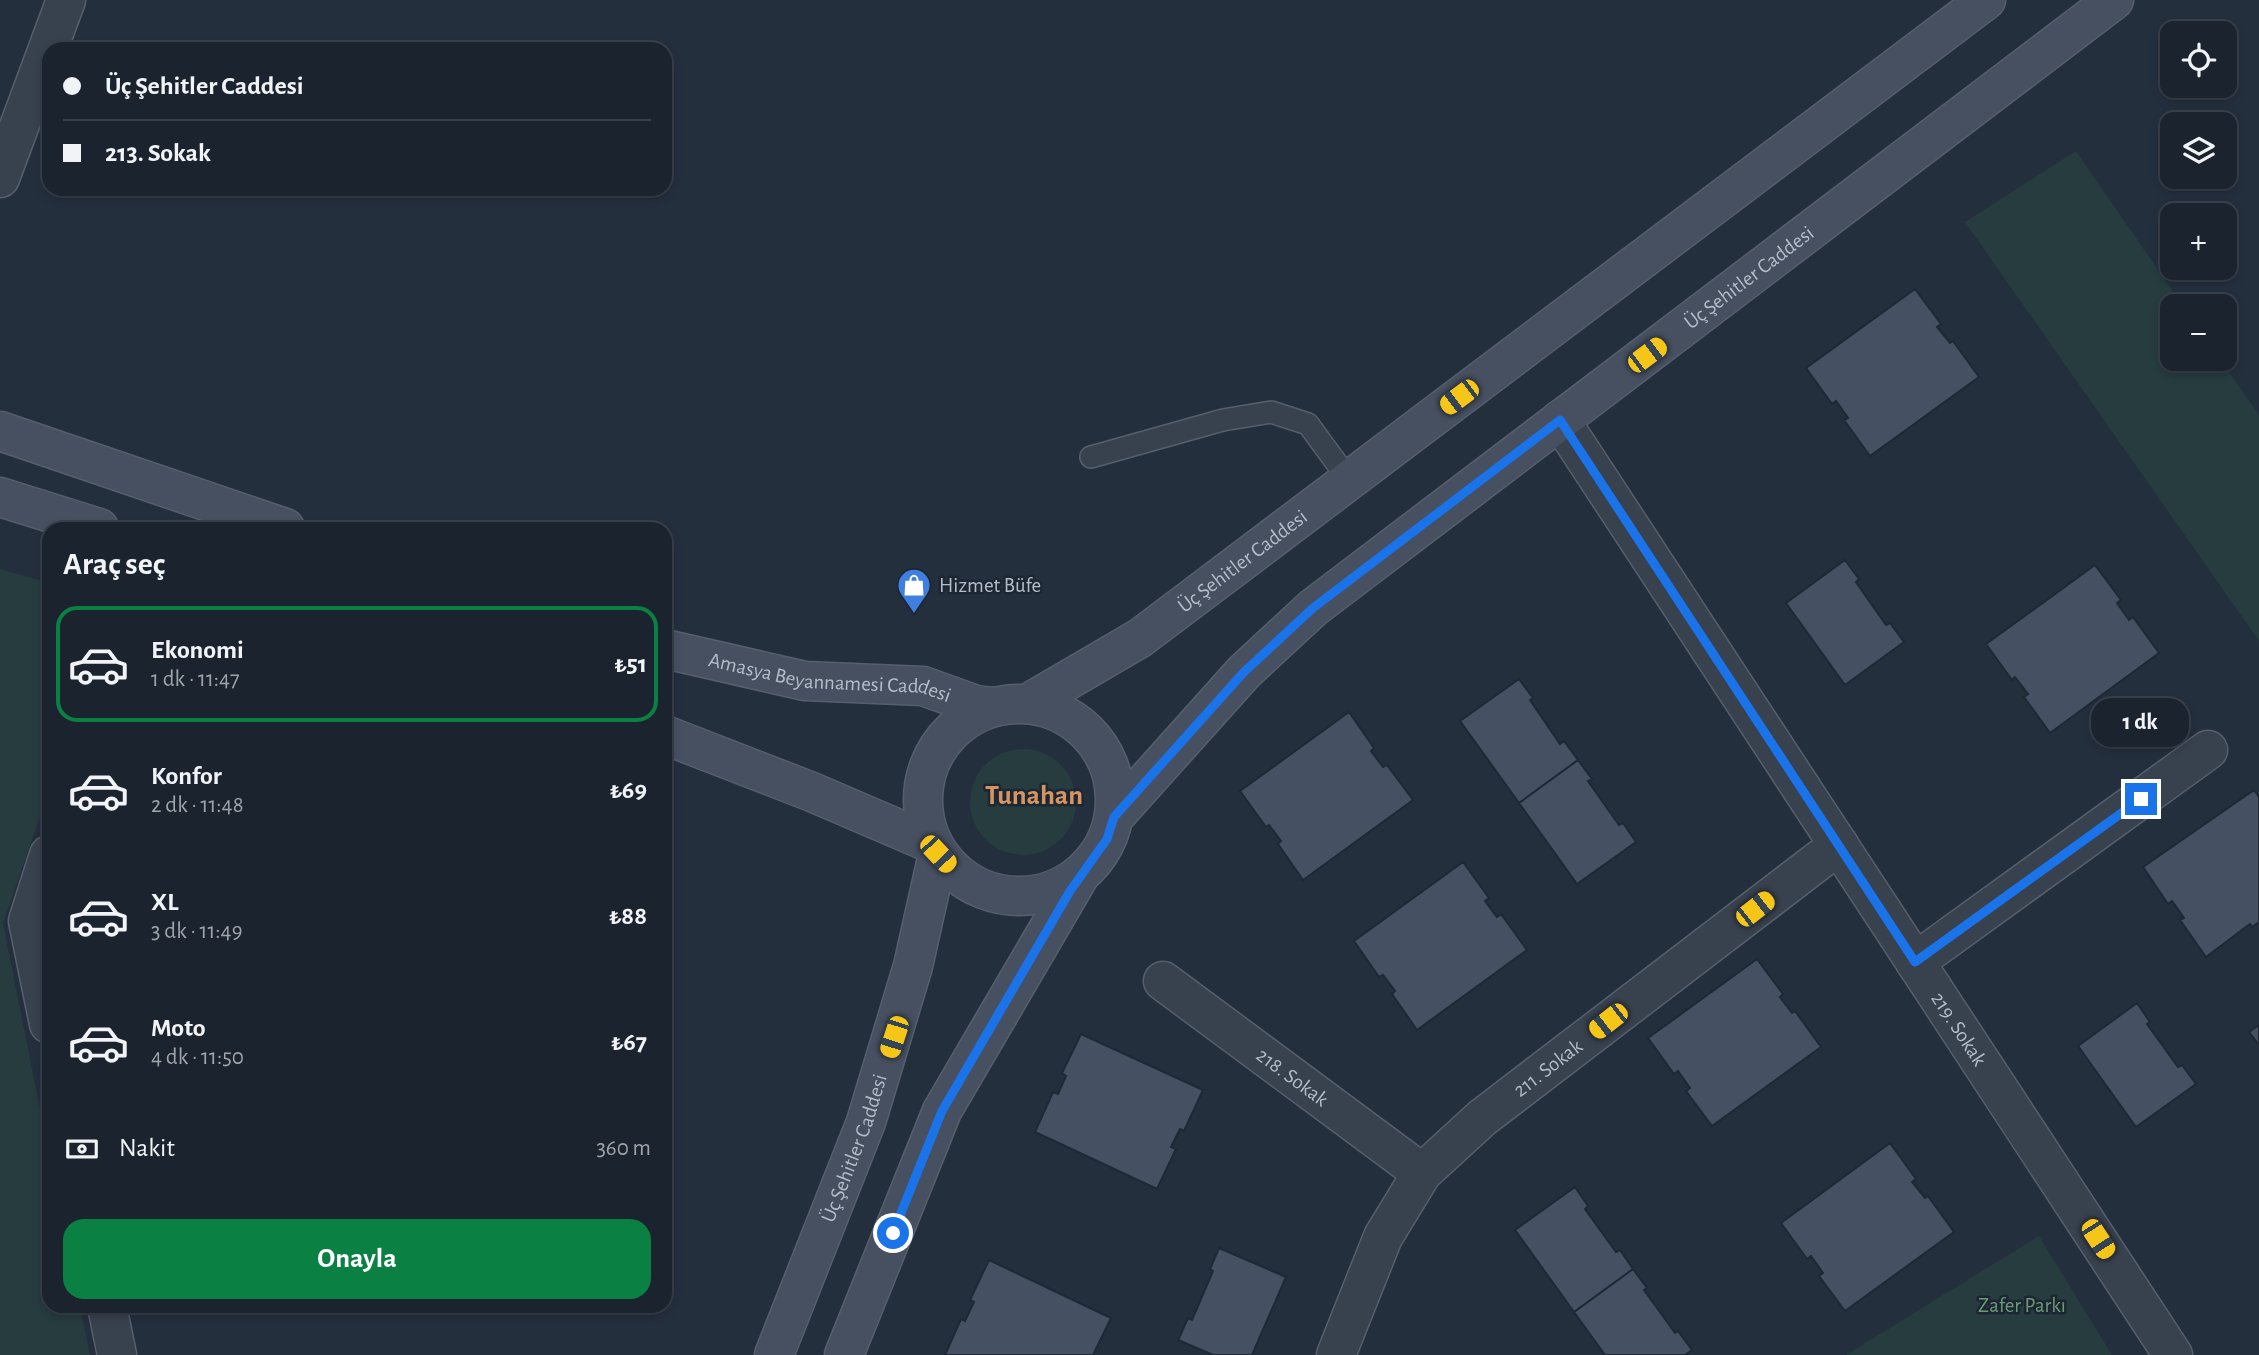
<!DOCTYPE html>
<html lang="tr">
<meta charset="utf-8">
<style>
body{margin:0;font-family:"Alegreya Sans",sans-serif;background:#242b36;color:#f1f3f6;height:100vh;display:flex;flex-direction:column;font-size:26px;white-space:nowrap}
*{box-sizing:border-box;margin:0}
p{font-size:23px;color:#a0a4aa}
.icon{flex:none;width:38px;height:38px;fill:none;stroke:currentColor;stroke-width:2;stroke-linecap:round;stroke-linejoin:round}
.map{position:relative;flex:1;overflow:hidden}
.sheet{position:absolute;left:42px;top:522px;width:630px;height:791px;display:flex;flex-direction:column;background:#1b232e;border-radius:21px;box-shadow:0 4px 10px #0003,0 0 0 2px #39404a}
.sheet>*{flex:none}
.hud{position:absolute;left:42px;top:42px;width:630px;height:154px;border-radius:21px;box-shadow:0 4px 10px #0003,0 0 0 2px #39404a;display:grid;align-content:center;height:154px;padding:0 21px;background:#1b232e}
.fabs{position:absolute;left:2160px;top:21px;display:grid;gap:14px}
.fabs a{display:grid;place-items:center;width:77px;height:77px;border-radius:14px;background:#1b232e;box-shadow:0 4px 10px #0003,0 0 0 2px #39404a;font-size:35px}
.end{position:absolute;width:32px;height:32px;margin:-16px;border:9px solid #1a73e8;background:#fff;box-shadow:0 0 0 4px #fff}
.from{border-radius:50%}
.bubble{position:absolute;height:49px;border-radius:21px;background:#1b232e;box-shadow:0 4px 10px #0003,0 0 0 2px #39404a;font-size:23px;font-weight:700;line-height:49px;text-align:center}
.car{position:absolute;width:21px;height:42px;margin:-21px -10px;border-radius:9px;box-shadow:0 0 5px 2px #0007;background:linear-gradient(#f5c518 24%,#345 0 40%,#f5c518 0 76%,#345 0 86%,#f5c518 0)}
.hud b{display:flex;align-items:center;gap:24px;height:66px;font-size:26px}
.hud b+b{border-top:2px solid #39404a}
.hud i{width:18px;height:18px;background:#f1f3f6}
ul{padding:0;list-style:none}
li{display:flex;align-items:center;gap:21px;height:116px;margin:0 14px 10px;padding:0 7px;border:4px solid transparent;border-radius:21px}
li div{flex:1}
li b{display:block;font-size:26px}
li em{font-style:normal;font-weight:700}
li.on{border-color:#0b8043}
li>.icon{width:63px;height:63px;stroke-width:1.5}
h2{padding:0 21px;font-size:32px;line-height:84px}
.pay{display:flex;align-items:center;gap:18px;height:77px;padding:0 21px;font-size:26px}
.pay p{margin-inline-start:auto}
.primary-button{display:flex;gap:14px;margin-top:auto;padding:14px 21px}
.primary-button a{flex:1;height:80px;border-radius:21px;background:#0b8043;color:#fff;font-size:28px;font-weight:700;line-height:80px;text-align:center}
.map>svg:first-child{display:block}
.green{fill:#263c3f}
.building{fill:#455162;stroke:#1f2835;stroke-width:2}
.lines{fill:none;stroke-linecap:round;stroke-linejoin:round}
.service-casing{stroke:#565f6c;stroke-width:24}
.minor-casing{stroke:#565f6c;stroke-width:41}
.secondary-casing{stroke:#565f6c;stroke-width:41}
.service{stroke:#38414e;stroke-width:21}
.minor{stroke:#38414e;stroke-width:38}
.secondary{stroke:#465061;stroke-width:38}
.route{stroke:#1a73e8;stroke-width:9}
.labels{text-anchor:middle;stroke-width:5;stroke-linejoin:round;paint-order:stroke}
.street-label{font-size:21px;fill:#b4bcc9;stroke:#1d2633}
.poi-label{font-size:21px;fill:#b4bcc9;stroke:#1d2633;text-anchor:start}
.park-label{font-size:21px;fill:#6b9a76;stroke:#1d2633}
.district-label{font-size:28px;font-weight:bold;fill:#d59563;stroke:#1d2633}
</style>
<div class="map">
<svg width="2259" height="1355" viewBox="0 0 2259 1355">
<rect width="100%" height="100%" fill="#242f3e"/>
<path class="green" d="M2076,151L2183,306H2172V359H2220L2259,415V641L1965,222Z
M0,569L49,583V791L3,923L49,1154V1306H80L90,1355H0Z
M970 802a53 53 0 1 1 106 0a53 53 0 1 1-106 0Z
M2039,1236L2112,1355H1846Z"/>
<path class="building" d="M1915,289L1941,324L1937,327L1950,343L1953,341L1979,377L1870,456L1844,420L1848,418L1836,401L1832,404L1806,368Z
M1845,560L1859,579L1856,582L1886,625L1890,623L1904,642L1845,685L1786,603Z
M2095,565L2121,600L2117,603L2129,620L2133,617L2159,653L2050,733L2024,697L2028,694L2015,677L2012,680L1986,644Z
M1519,679L1533,698L1530,700L1560,744L1564,741L1578,760L1519,803L1460,721Z
M1349,712L1374,748L1371,751L1383,767L1387,765L1413,800L1303,880L1278,844L1281,841L1269,825L1266,827L1240,791Z
M1578,760L1592,779L1588,781L1619,825L1623,823L1636,842L1577,884L1519,803Z
M2254,790L2259,797V922L2252,927L2250,924L2206,957L2180,920L2184,918L2172,901L2168,904L2143,867Z
M1463,862L1489,898L1485,901L1497,917L1501,914L1527,950L1417,1030L1392,994L1395,991L1383,975L1379,977L1354,941Z
M1757,959L1783,994L1780,997L1792,1013L1795,1011L1821,1047L1712,1126L1686,1091L1690,1088L1678,1071L1674,1074L1648,1038Z
M2137,1003L2150,1022L2147,1024L2178,1067L2182,1065L2196,1084L2136,1127L2078,1046Z
M2259,1025V1045L2249,1032Z
M1081,1034L1203,1090L1184,1131L1180,1129L1171,1147L1176,1149L1157,1189L1035,1132L1053,1092L1058,1094L1066,1076L1062,1073Z
M1890,1143L1916,1179L1912,1182L1925,1198L1928,1196L1954,1232L1845,1311L1819,1276L1823,1273L1811,1256L1807,1259L1781,1223Z
M1575,1187L1588,1206L1585,1209L1616,1252L1620,1250L1633,1269L1574,1312L1515,1230Z
M1219,1248L1286,1277L1252,1355H1213L1178,1340L1188,1318L1192,1320L1213,1271L1210,1269Z
M989,1260L1111,1318L1093,1355H945L961,1319L965,1321L974,1302L970,1300Z
M1633,1269L1647,1288L1644,1290L1675,1333L1678,1331L1692,1350L1685,1355H1605L1574,1312Z"/>
<g class="lines">
<defs>
<path id="service" d="M1091,457L1223,420L1271,412L1308,424L1349,480"/>
<g id="minor">
<path d="M0,178L66,0"/>
<path id="s1" d="M1560,420L2173,1355"/>
<path d="M49,855L28,921L49,1024"/>
<path d="M1915,962L2208,750"/>
<path id="s2" d="M1163,981L1422,1173"/>
<path d="M107,1306L117,1355"/>
<path id="s3" d="M1336,1355L1383,1237L1422,1173L1482,1118L1839,845"/>
</g>
<g id="secondary">
<path d="M0,431L285,528"/>
<path d="M0,497L99,528"/>
<path id="s4" d="M665,649L805,681L923,686L976,705L994,707"/>
<path id="s5" d="M1027,704L1140,638L1986,0"/>
<circle cx="1019" cy="800" r="96"/>
<path d="M665,735L812,792L933,844"/>
<path id="s6" d="M1114,817L1244,672L1313,608L2114,0"/>
<path id="s7" d="M774,1355L866,1122L913,966L938,854"/>
<path d="M844,1355L942,1111L1080,875"/>
</g>
</defs>
<use href="#service" class="service-casing"/>
<use href="#minor" class="minor-casing"/>
<use href="#secondary" class="secondary-casing"/>
<use href="#service" class="service"/>
<use href="#minor" class="minor"/>
<use href="#secondary" class="secondary"/>
</g>
<g class="lines">
<path class="route" d="M893,1233L942,1111L1070,891L1107,839L1114,817L1244,672L1313,608L1560,420L1915,962L2141,799"/>
</g>
<defs>
<symbol id="shop-pin" viewBox="-11 -11 22 30"><path d="M0 17L-7.5 6A9.5 9.5 0 1 1 7.5 6Z" fill="#3f7fe0" stroke="#1d2633"/><path d="M-5-2.5h2.3a2.7 3.5 0 0 1 5.4 0H5L5.5 6h-11ZM-1.5-2.5h3a1.5 2.3 0 0 0-3 0Z" fill="#fff"/></symbol>
</defs>
<g fill-rule="evenodd">
<use href="#shop-pin" x="895" y="566" width="38" height="52"/>
</g>
<g class="labels">
<g class="street-label">
<text dy="7" stroke="none"><textPath href="#s6" startOffset="836">Üç Şehitler Caddesi</textPath></text>
<text dy="7" stroke="none"><textPath href="#s5" startOffset="259">Üç Şehitler Caddesi</textPath></text>
<text dy="7" stroke="none"><textPath href="#s4" startOffset="168">Amasya Beyannamesi Caddesi</textPath></text>
<text dy="7" stroke="none"><textPath href="#s1" startOffset="728">219. Sokak</textPath></text>
<text dy="7" stroke="none"><textPath href="#s3" startOffset="366">211. Sokak</textPath></text>
<text dy="7" stroke="none"><textPath href="#s2" startOffset="161">218. Sokak</textPath></text>
<text dy="7" stroke="none"><textPath href="#s7" startOffset="222">Üç Şehitler Caddesi</textPath></text>
</g>
<g class="poi-label">
<text x="939" y="592">Hizmet Büfe</text>
</g>
<g class="park-label">
<text x="2022" y="1312">Zafer Parkı</text>
</g>
<g class="district-label">
<text x="1034" y="804">Tunahan</text>
</g>
</g>
</svg>
<div class="fabs">
<a><svg class="icon" aria-label="locate" viewBox="0 0 24 24"><circle cx="12" cy="12" r="6"/><path d="M12 2v4M12 18v4M2 12h4M18 12h4"/></svg></a>
<a><svg class="icon" aria-label="layers" viewBox="0 0 24 24"><path d="M12 4l9 5-9 5-9-5zM3 14l9 5 9-5"/></svg></a>
<a>+</a>
<a>−</a>
</div>
<i class="end from" style="left:893px;top:1233px"></i>
<i class="end" style="left:2141px;top:799px"></i>
<div class="bubble" style="left:2091px;top:698px;width:98px">1 dk</div>
<i class="car" style="left:1647px;top:355px;rotate:53deg"></i>
<i class="car" style="left:1459px;top:397px;rotate:233deg"></i>
<i class="car" style="left:938px;top:854px;rotate:137deg"></i>
<i class="car" style="left:1755px;top:909px;rotate:52deg"></i>
<i class="car" style="left:1608px;top:1021px;rotate:232deg"></i>
<i class="car" style="left:894px;top:1037px;rotate:198deg"></i>
<i class="car" style="left:2098px;top:1239px;rotate:147deg"></i>
<div class="hud">
<b><i class="from"></i>Üç Şehitler Caddesi</b>
<b><i></i>213. Sokak</b>
</div>
<section class="sheet">
<h2>Araç seç</h2>
<ul>
<li class="on"><svg class="icon" aria-label="car" viewBox="0 0 24 24"><path d="M5 17H2v-5l4-1 3-4h7l3 4 3 1v5h-3M9 17h6M6 11h13"/><circle cx="7" cy="17" r="2"/><circle cx="17" cy="17" r="2"/></svg><div><b>Ekonomi</b><p>1 dk · 11:47</p></div><em>₺51</em></li>
<li><svg class="icon" aria-label="car" viewBox="0 0 24 24"><path d="M5 17H2v-5l4-1 3-4h7l3 4 3 1v5h-3M9 17h6M6 11h13"/><circle cx="7" cy="17" r="2"/><circle cx="17" cy="17" r="2"/></svg><div><b>Konfor</b><p>2 dk · 11:48</p></div><em>₺69</em></li>
<li><svg class="icon" aria-label="car" viewBox="0 0 24 24"><path d="M5 17H2v-5l4-1 3-4h7l3 4 3 1v5h-3M9 17h6M6 11h13"/><circle cx="7" cy="17" r="2"/><circle cx="17" cy="17" r="2"/></svg><div><b>XL</b><p>3 dk · 11:49</p></div><em>₺88</em></li>
<li><svg class="icon" aria-label="car" viewBox="0 0 24 24"><path d="M5 17H2v-5l4-1 3-4h7l3 4 3 1v5h-3M9 17h6M6 11h13"/><circle cx="7" cy="17" r="2"/><circle cx="17" cy="17" r="2"/></svg><div><b>Moto</b><p>4 dk · 11:50</p></div><em>₺67</em></li>
</ul>
<div class="pay"><svg class="icon" aria-label="cash" viewBox="0 0 24 24"><path d="M3 7h18v10H3z"/><circle cx="12" cy="12" r="2"/></svg>Nakit<p>360 m</p></div>
<div class="primary-button"><a>Onayla</a></div>
</section>
</div>
